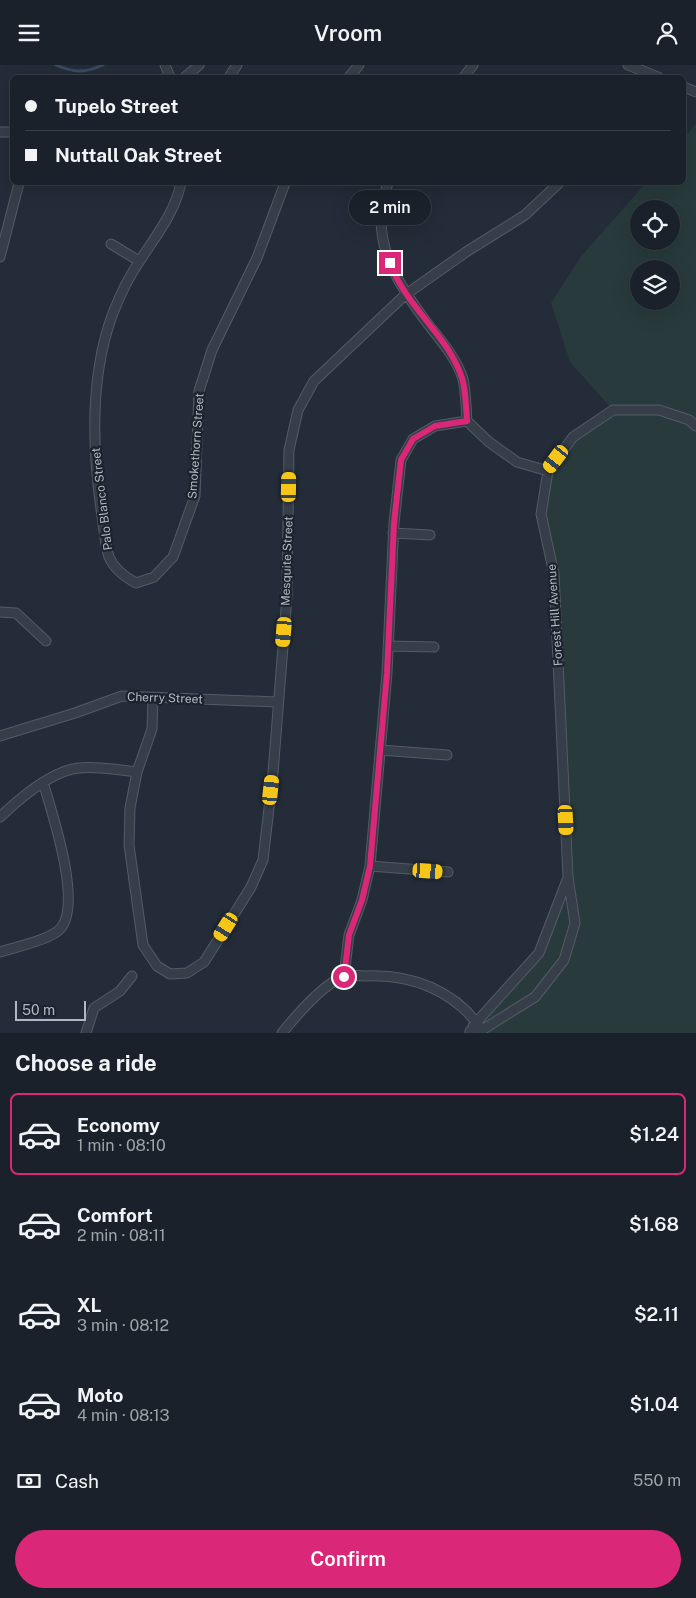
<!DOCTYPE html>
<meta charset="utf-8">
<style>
body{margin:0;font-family:"Public Sans",sans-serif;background:#272e36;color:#f1f3f6;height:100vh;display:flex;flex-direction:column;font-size:19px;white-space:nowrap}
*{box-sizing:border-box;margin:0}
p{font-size:16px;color:#9fa3a8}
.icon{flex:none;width:28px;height:28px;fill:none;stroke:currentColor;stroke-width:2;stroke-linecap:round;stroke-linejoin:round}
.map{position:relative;height:968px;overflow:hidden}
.drawer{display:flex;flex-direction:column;background:#1a212a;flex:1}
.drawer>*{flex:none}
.banner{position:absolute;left:10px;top:10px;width:676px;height:110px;border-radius:8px;box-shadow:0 5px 20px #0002,0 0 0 1px #383e47;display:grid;align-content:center;height:110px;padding:0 15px;background:#1a212a}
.tools{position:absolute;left:630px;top:135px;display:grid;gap:10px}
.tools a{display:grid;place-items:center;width:50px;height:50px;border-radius:50%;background:#1a212a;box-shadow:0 5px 20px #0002,0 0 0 1px #383e47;font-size:25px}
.scale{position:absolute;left:15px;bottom:12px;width:71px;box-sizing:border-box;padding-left:5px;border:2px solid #b1b8c5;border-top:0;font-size:14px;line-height:18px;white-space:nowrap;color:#b1b8c5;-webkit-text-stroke:4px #1c232d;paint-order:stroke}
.end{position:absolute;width:22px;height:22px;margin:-11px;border:6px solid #db2777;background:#fff;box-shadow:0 0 0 2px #fff}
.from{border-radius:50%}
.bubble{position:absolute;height:35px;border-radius:18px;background:#1a212a;box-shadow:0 5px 20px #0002,0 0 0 1px #383e47;font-size:16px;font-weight:600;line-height:35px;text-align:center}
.car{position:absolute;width:15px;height:30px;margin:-15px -8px;border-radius:6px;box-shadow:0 0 4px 1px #0007;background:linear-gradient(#f5c518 24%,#345 0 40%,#f5c518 0 76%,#345 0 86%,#f5c518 0)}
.banner b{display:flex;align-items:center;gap:18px;height:48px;font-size:19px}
.banner b+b{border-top:1px solid #383e47}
.banner i{width:12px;height:12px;background:#f1f3f6}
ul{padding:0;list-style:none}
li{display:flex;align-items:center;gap:15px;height:82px;margin:0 10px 8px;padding:0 5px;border:2px solid transparent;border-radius:8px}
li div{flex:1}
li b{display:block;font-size:19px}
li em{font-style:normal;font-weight:600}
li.current{border-color:#db2777}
li>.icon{width:45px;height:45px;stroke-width:1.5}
h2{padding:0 15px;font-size:22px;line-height:60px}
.pay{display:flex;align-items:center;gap:12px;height:55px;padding:0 15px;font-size:19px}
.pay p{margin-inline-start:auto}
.primary-button{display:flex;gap:10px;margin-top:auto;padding:10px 15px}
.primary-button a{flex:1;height:58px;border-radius:30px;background:#db2777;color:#fff;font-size:20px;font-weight:600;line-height:58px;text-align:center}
header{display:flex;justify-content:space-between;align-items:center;height:65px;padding:0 15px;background:#1a212a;font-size:22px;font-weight:600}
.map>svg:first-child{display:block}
.green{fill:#283a3b;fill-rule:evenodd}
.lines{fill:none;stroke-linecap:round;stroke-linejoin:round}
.stream{stroke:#394961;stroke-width:3}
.minor-casing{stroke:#545b67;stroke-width:11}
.minor{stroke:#363e49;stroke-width:9}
.route{stroke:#db2777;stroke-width:6}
.labels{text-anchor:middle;stroke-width:4.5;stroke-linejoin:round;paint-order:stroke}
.street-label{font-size:12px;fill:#b1b8c5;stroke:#1c232d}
</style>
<header><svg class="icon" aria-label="menu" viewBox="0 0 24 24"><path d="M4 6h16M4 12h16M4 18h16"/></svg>Vroom<svg class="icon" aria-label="person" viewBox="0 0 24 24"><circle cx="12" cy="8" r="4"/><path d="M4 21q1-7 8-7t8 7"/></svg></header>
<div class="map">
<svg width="696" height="968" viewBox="0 0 696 968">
<rect width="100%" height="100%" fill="#232c38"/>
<path class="green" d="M696,58V968H467L539,888L568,812L554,509L541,449L548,406L573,372L613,345L570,297L551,238L582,190L646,118H684V74ZM639,144H671V176H639ZM639,204H671V236H639Z"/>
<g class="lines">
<path class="stream" d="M56,0C74,8 85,8 103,0"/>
<defs>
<path id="minor" d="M165,0L170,12
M628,0L658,12
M185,12L199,0
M229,12L237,0
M349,12L359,0
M464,12L473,0
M684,22L696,27
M0,67H12
M181,118C175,147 157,169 141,194C130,210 120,230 113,248C89,312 92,385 102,451C104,464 105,480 109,492C114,504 125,512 136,518L154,512L173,492L195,431L199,326L212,285L257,193L285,118
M388,118C367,174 397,219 431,263C443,278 457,295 463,314C466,327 466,343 467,356L489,377L517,397L548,406
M111,179L139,196
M0,192L19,118
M393,468L430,470
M0,547L16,548L46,576
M388,581L434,582
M153,633L152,664L137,707L130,743L129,780L143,880L157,901L170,909L187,908L204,897L218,875L251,822L263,795L273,708L287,531L289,385L298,345L314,316L405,230L466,187L525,150L559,118
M0,671L75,648L122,631L277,637
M380,685L447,690
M0,752C19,734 52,705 79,703C98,701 118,705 137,707
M370,801L448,807
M0,887C15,882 51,875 61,863C82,837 52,748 43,717
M344,911L349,870L362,835L370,801L387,608L394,458L401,395L413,374L435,361L467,356
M473,961L539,888L567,815
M470,966L482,965L535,932L564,895L575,858L568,812L554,509L541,449L548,406L573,372L613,345H659L689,355L696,361
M86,968L94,943L120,926L132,911
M282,968C295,952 323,919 343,912C350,909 360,911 366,911C412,909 456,926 482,965"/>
</defs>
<use href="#minor" class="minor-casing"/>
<use href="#minor" class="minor"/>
</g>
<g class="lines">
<path class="route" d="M344,912L349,870L362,835L370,801L387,608L394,458L401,395L413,374L435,361L467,356C466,343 466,326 462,313C448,270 406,242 390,198"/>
</g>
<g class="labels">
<g class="street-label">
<text transform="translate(196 381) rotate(-86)" y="4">Smokethorn Street</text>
<text transform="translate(102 434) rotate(-97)" y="4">Palo Blanco Street</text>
<text transform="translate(287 496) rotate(-88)" y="4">Mesquite Street</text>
<text transform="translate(555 550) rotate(-94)" y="4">Forest Hill Avenue</text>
<text transform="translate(165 633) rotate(2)" y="4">Cherry Street</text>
</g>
</g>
</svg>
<div class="tools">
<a><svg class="icon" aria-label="locate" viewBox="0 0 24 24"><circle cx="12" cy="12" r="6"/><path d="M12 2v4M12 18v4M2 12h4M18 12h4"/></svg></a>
<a><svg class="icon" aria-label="layers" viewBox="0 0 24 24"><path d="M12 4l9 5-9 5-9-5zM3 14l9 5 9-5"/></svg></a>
</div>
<div class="scale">50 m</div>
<i class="end from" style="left:344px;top:912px"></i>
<i class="end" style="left:390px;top:198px"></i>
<div class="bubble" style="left:349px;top:125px;width:82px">2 min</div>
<i class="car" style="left:556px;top:394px;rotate:217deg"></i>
<i class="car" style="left:289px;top:422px;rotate:1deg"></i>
<i class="car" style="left:284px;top:567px;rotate:185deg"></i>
<i class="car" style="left:271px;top:725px;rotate:6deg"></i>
<i class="car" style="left:566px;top:755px;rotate:177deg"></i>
<i class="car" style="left:428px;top:806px;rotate:94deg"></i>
<i class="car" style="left:226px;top:862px;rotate:212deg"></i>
<div class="banner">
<b><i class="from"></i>Tupelo Street</b>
<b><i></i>Nuttall Oak Street</b>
</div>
</div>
<section class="drawer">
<h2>Choose a ride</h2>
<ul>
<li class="current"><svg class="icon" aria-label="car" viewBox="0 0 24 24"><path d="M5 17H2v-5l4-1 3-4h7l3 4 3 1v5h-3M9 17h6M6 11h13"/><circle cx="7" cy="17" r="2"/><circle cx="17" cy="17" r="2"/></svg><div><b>Economy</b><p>1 min · 08:10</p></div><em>$1.24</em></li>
<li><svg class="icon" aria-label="car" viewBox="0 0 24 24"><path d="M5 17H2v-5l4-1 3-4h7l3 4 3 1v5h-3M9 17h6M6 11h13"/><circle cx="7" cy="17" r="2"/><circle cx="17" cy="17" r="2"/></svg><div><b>Comfort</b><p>2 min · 08:11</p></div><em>$1.68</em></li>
<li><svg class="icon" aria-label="car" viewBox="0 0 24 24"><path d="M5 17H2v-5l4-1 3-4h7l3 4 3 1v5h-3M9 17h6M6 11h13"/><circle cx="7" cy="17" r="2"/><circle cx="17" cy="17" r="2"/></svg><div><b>XL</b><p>3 min · 08:12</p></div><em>$2.11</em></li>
<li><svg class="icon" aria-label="car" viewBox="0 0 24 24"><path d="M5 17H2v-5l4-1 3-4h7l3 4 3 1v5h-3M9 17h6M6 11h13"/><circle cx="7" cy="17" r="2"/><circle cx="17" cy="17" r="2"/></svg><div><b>Moto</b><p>4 min · 08:13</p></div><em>$1.04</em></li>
</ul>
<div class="pay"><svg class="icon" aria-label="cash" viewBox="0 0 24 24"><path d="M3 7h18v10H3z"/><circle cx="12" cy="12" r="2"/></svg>Cash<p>550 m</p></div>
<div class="primary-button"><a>Confirm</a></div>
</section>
